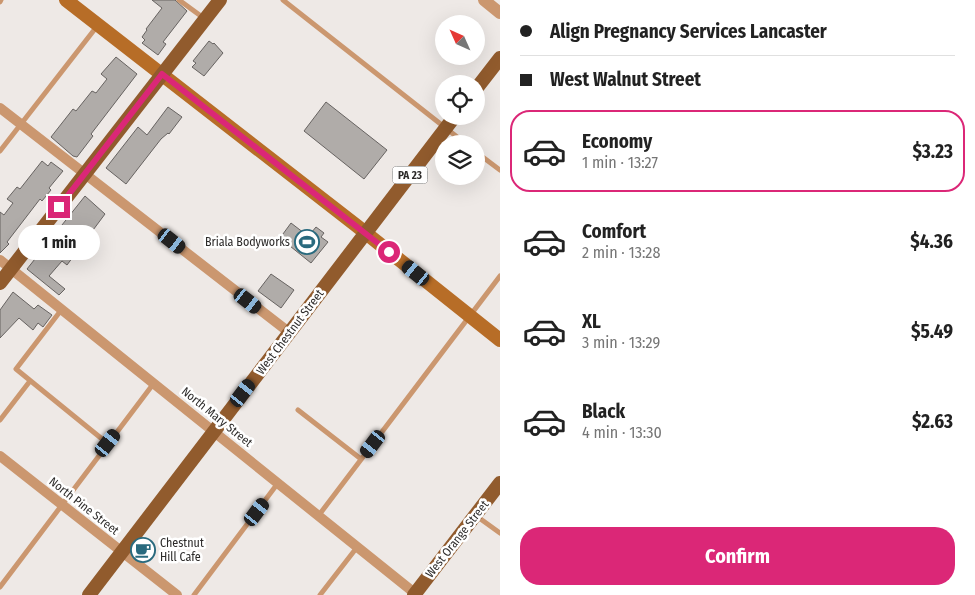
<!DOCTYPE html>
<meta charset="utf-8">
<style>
body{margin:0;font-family:"Fira Sans Condensed",sans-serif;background:#f6f6f6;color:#222;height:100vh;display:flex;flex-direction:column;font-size:19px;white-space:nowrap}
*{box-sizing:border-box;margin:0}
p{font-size:16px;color:#767676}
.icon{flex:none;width:28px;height:28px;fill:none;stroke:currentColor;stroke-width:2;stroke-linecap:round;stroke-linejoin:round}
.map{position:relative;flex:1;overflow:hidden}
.sheet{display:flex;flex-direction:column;background:#fff;width:475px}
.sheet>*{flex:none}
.guide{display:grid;align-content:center;height:110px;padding:0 20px;background:#fff}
.needle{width:32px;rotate:315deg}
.controls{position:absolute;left:435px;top:15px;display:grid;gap:10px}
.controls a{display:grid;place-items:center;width:50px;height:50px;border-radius:50%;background:#fff;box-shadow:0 5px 20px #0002;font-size:25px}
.end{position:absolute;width:22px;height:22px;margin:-11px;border:6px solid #db2777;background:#fff;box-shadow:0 0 0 2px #fff}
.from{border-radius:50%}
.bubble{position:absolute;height:35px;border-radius:18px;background:#fff;box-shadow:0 5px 20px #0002;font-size:16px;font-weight:700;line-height:35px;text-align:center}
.car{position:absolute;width:15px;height:30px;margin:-15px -8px;border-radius:6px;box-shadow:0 0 4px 1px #0007;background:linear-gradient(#222 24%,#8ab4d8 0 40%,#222 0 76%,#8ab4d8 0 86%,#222 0)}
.guide b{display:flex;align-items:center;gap:18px;height:48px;font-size:19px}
.guide b+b{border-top:1px solid #e0e0e0}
.guide i{width:12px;height:12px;background:#222}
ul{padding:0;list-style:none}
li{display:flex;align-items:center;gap:15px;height:82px;margin:0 10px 8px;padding:0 10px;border:2px solid transparent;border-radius:20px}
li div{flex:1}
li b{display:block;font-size:19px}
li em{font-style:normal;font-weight:700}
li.current{border-color:#db2777}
li>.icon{width:45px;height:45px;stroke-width:1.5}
.cta{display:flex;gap:10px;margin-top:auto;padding:10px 20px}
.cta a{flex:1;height:58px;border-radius:20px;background:#db2777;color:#fff;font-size:20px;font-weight:700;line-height:58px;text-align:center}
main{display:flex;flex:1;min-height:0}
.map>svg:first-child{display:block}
.building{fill:#b0aca9;stroke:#676361}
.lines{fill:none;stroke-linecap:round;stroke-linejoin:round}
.service{stroke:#cb976f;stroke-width:5}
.minor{stroke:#cb976f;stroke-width:10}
.tertiary{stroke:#cb976f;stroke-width:12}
.secondary{stroke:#b76d27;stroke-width:14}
.primary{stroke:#915b2d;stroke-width:14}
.route{stroke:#db2777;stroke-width:6}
.labels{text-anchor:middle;stroke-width:5;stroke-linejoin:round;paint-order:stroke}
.shield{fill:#fff;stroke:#6b6a69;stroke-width:1}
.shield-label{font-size:11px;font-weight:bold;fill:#2c2a29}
.poi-label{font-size:12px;fill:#2c2a29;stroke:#fff;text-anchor:end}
.street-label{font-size:12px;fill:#2c2a29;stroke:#fff}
</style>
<main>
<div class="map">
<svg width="500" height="595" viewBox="0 0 500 595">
<rect width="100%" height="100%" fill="#eee9e6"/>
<path class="building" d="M152,0H175L187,11L163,42L166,44L158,55L142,43L145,40L142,37L147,30L146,29L162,8Z
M209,41L213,44L214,43L223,53L204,76L192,67L196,63L193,61Z
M116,57L137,74L91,134L93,136L77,157L73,156L51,137L73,109L76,111L92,91L96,93L107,79L101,74Z
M326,102L387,150L364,179L304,131Z
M168,107L182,117L169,134L168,133L161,139L126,184L106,168L138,127L147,135Z
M42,161L48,166L51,162L63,171L49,188L51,190L42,201L40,199L7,242L9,244L0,253V212L4,215L13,203L7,199L17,187L20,189Z
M85,196L105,214L67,265L62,261L49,276L65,289L59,295L27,269Z
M291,223L304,233L307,230L311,233L316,227L324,233L321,237L328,242L311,263L280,238Z
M271,274L294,290L281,308L258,291Z
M13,292L34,309L38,305L52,315L43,327L38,323L33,330L19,318L0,338V310Z"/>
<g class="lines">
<path class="service" d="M179,0L205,19
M283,0L466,144
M0,2L1,0
M0,151L98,25
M476,152L500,170
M62,309L16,369L107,443
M298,410L361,459
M0,420L30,381
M319,515L500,276
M475,515L500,533
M0,587L154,383
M194,595L278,483
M320,595L358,546"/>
<path class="minor" d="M0,108L290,333
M0,260L417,595
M0,456L177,595"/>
<path class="tertiary" d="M484,0L500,13"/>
<path class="secondary" d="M66,0L357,226L500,340"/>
<path class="primary" d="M476,89L500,58
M0,283L220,0
M89,595L455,116
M414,595L500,483"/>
</g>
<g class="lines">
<path class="route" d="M59,207L162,74L389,252"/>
</g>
<defs>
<symbol id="stadium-ring" viewBox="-11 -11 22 22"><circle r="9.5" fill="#fff" stroke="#296a7e" stroke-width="1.5"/><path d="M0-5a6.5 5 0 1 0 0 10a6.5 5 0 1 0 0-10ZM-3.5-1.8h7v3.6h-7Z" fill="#296a7e"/></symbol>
<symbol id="cafe-ring" viewBox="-11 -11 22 22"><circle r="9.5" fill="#fff" stroke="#296a7e" stroke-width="1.5"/><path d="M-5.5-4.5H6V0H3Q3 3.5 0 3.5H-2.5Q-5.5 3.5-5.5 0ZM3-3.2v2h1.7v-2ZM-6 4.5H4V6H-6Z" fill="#296a7e"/></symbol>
</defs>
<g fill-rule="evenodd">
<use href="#stadium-ring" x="293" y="228" width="28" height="28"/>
<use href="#cafe-ring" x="129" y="536" width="28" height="28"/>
</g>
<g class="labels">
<rect class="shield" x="392.5" y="166.5" width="35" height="17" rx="4"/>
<g class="shield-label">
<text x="410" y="179">PA 23</text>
</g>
<g class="poi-label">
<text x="290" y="246">Briala Bodyworks</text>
<text x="160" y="547" text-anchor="start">Chestnut<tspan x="160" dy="14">Hill Cafe</tspan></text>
</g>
<g class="street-label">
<text transform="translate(290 332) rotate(-53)" y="4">West Chestnut Street</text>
<text transform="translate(217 417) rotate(39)" y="4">North Mary Street</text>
<text transform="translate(84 506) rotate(38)" y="4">North Pine Street</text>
<text transform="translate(457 539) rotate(-52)" y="4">West Orange Street</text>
</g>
</g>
</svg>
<div class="controls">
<a><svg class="needle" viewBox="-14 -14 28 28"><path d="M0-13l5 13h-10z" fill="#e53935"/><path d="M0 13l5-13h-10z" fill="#767676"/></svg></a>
<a><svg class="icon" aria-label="locate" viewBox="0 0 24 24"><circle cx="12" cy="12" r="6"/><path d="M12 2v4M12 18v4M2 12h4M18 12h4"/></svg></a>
<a><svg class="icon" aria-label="layers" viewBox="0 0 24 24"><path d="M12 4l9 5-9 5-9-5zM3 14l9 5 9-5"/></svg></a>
</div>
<i class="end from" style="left:389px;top:252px"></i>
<i class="end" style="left:59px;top:207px"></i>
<div class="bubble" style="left:18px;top:225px;width:82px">1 min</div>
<i class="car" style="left:172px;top:241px;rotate:128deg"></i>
<i class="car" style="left:416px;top:273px;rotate:309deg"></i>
<i class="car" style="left:248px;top:301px;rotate:128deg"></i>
<i class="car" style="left:243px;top:393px;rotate:37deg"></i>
<i class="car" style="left:108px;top:443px;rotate:38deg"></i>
<i class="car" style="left:373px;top:444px;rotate:217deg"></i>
<i class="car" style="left:257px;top:512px;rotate:37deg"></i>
</div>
<section class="sheet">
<div class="guide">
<b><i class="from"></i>Align Pregnancy Services Lancaster</b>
<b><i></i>West Walnut Street</b>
</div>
<ul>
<li class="current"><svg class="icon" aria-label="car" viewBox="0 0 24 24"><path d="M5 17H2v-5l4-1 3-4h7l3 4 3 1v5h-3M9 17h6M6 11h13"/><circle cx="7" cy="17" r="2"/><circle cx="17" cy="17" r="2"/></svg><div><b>Economy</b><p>1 min · 13:27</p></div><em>$3.23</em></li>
<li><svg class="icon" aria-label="car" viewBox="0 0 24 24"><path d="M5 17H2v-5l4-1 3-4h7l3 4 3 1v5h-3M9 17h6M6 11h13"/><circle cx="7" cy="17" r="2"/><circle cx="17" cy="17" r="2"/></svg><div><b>Comfort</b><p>2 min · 13:28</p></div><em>$4.36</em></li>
<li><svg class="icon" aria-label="car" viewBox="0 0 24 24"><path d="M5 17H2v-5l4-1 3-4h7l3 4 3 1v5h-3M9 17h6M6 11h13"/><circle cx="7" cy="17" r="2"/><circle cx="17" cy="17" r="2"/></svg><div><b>XL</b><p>3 min · 13:29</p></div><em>$5.49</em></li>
<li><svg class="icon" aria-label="car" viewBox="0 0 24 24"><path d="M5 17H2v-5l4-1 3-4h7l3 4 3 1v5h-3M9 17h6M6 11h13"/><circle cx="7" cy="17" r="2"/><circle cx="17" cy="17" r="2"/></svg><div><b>Black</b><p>4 min · 13:30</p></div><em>$2.63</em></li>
</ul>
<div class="cta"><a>Confirm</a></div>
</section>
</main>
